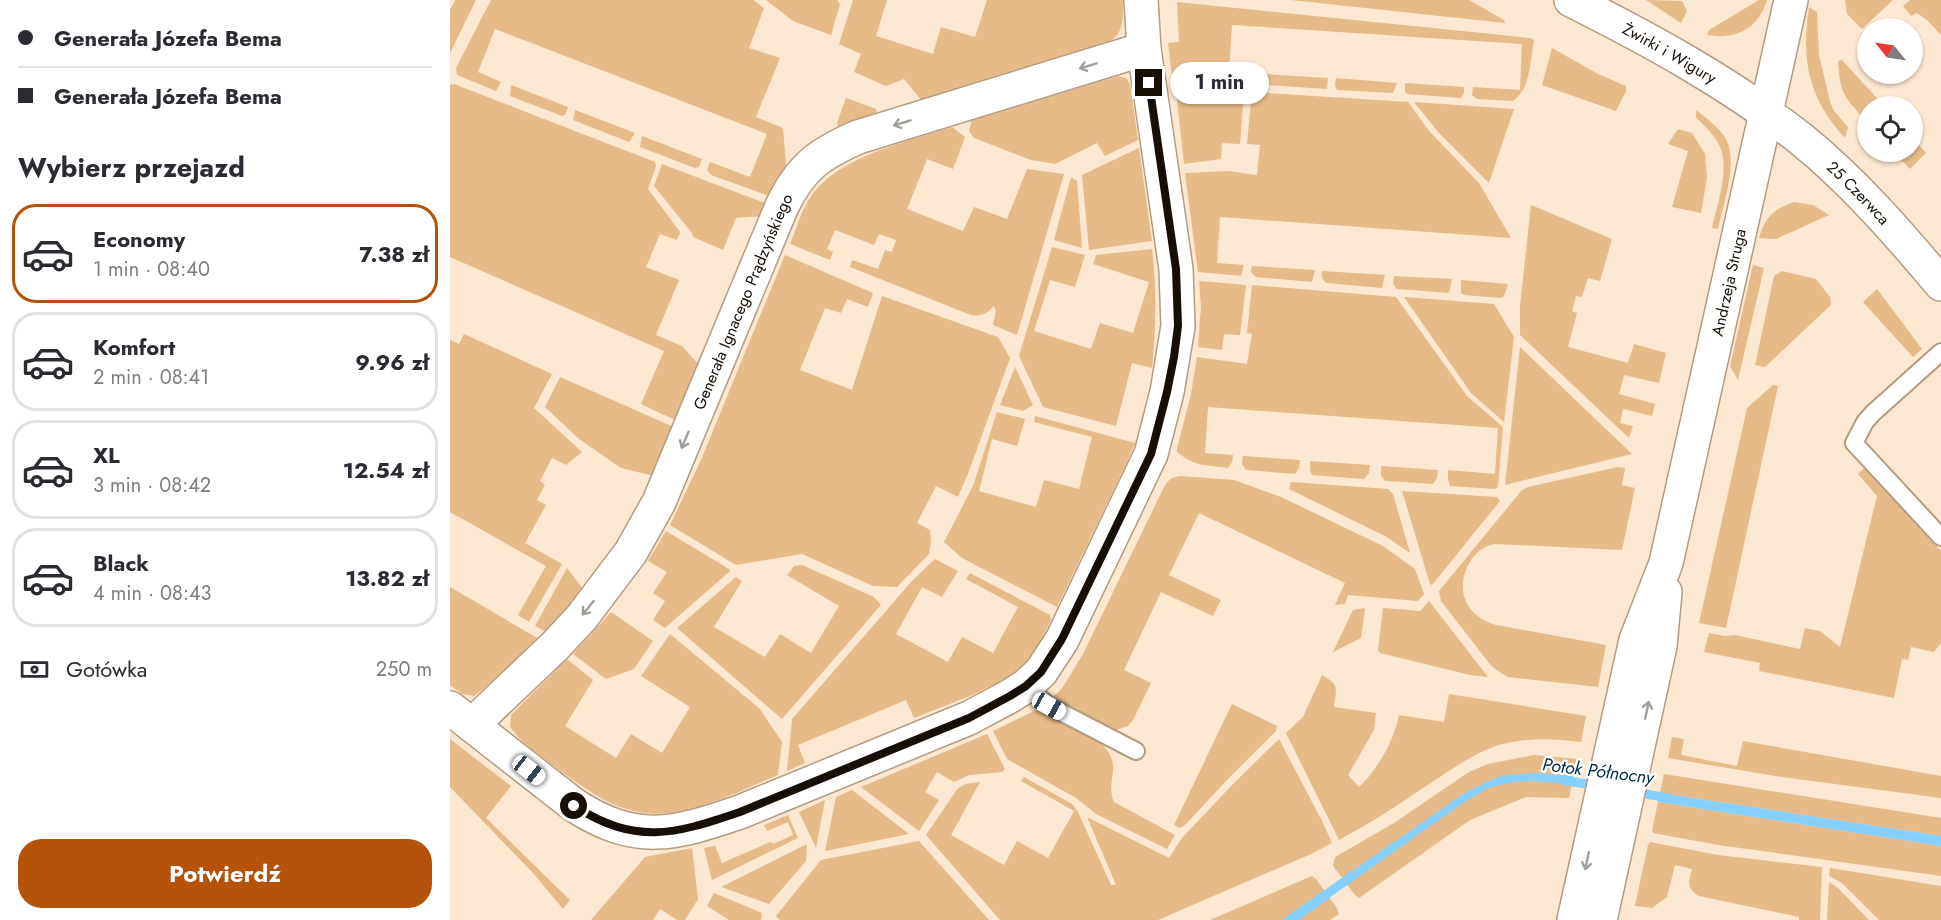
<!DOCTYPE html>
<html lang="pl">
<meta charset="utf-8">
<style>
body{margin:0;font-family:Jost,sans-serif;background:#f7f7f7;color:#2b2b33;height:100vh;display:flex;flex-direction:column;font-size:22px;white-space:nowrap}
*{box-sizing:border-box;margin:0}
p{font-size:20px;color:#7c7c81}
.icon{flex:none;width:33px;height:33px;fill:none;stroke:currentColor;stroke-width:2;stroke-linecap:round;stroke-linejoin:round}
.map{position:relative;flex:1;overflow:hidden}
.panel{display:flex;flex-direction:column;background:#fff;width:450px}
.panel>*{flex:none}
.banner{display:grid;align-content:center;height:132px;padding:0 18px;background:#fff}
.needle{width:39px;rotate:300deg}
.tools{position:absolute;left:1407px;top:18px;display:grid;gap:12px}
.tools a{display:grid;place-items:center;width:66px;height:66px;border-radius:50%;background:#fff;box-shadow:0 2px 4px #0004;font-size:30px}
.end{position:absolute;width:27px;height:27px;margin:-14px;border:8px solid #170f05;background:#fff;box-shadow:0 0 0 3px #fff}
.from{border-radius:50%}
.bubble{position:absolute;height:42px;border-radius:21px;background:#fff;box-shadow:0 2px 4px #0004;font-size:20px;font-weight:700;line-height:42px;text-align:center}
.car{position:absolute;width:18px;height:36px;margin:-18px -9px;border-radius:8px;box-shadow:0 0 4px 2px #0007;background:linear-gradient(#fff 24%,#345 0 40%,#fff 0 76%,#345 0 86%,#fff 0)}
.banner b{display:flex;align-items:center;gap:21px;height:57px;font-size:22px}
.banner b+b{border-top:2px solid #e1e1e2}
.banner i{width:15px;height:15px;background:#2b2b33}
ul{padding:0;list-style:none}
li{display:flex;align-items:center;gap:18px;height:99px;margin:0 12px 9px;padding:0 6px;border:3px solid #e1e1e2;border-radius:24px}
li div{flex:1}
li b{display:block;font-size:22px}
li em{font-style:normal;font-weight:700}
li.on{border-color:#b45309}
li>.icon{width:54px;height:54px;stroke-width:1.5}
h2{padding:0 18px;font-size:27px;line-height:72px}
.pay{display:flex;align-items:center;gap:15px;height:66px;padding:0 18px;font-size:22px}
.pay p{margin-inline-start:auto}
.button{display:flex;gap:12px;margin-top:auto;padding:12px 18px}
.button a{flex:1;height:69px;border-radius:24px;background:#b45309;color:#fff;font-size:24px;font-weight:700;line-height:69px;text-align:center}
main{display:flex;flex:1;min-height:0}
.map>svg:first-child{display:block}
.green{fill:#e6ba89}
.water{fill:#85d0fe}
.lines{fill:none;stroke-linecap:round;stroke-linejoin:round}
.stream{stroke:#85d0fe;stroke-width:9}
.service-casing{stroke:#b59c81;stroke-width:20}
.minor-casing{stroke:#b59c81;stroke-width:36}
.tertiary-casing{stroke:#b59c81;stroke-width:36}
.service{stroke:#fff;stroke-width:16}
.minor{stroke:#fff;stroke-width:33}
.tertiary{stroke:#fff;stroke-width:33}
.oneway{stroke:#a29f9b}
.route{stroke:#170f05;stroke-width:8}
.labels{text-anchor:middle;stroke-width:4.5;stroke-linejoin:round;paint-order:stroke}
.street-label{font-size:16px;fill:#170f05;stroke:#fff}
.water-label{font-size:18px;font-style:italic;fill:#002e44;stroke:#fff}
</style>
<main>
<section class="panel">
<div class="banner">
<b><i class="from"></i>Generała Józefa Bema</b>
<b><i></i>Generała Józefa Bema</b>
</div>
<h2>Wybierz przejazd</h2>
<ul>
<li class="on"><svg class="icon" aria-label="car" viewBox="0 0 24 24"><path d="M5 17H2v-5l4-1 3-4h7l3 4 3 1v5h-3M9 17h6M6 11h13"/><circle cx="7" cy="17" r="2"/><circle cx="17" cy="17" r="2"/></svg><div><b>Economy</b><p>1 min · 08:40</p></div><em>7.38 zł</em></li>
<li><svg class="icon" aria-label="car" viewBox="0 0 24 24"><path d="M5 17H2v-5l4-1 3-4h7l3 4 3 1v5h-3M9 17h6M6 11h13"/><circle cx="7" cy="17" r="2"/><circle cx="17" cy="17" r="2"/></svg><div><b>Komfort</b><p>2 min · 08:41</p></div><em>9.96 zł</em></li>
<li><svg class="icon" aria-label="car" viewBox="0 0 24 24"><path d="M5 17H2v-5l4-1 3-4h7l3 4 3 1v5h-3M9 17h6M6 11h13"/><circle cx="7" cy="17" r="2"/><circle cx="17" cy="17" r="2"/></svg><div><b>XL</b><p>3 min · 08:42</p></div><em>12.54 zł</em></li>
<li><svg class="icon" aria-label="car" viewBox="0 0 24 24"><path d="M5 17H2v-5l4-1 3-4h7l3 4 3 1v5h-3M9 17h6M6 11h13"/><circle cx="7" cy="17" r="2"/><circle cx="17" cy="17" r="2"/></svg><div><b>Black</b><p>4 min · 08:43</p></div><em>13.82 zł</em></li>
</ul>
<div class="pay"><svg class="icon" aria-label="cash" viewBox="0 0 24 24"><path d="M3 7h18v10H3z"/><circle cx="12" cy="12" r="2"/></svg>Gotówka<p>250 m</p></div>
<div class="button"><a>Potwierdź</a></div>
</section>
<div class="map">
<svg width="1491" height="920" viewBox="0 0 1491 920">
<rect width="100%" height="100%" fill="#fce7d0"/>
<path class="green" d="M5,0H26L0,53V10Z
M41,0H303L314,8L299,48L330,58L306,117L333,128L336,165L322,197L261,175L257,170L260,162L300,177L317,134L45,29L28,72L51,82L46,91L7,75L6,68Z
M316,0H387L390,4L381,35L343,21Z
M403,0H437L426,36L483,54L491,27L525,37L537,0H673C673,17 675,34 657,43L472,101L454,79L436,86L404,72L411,54L389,44Z
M841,0H1019L1054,20L1055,23Z
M1196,0L1232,1L1237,11L1231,23Z
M1309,0H1317C1308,29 1286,40 1257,35L1259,30Z
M1395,0H1443L1412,29L1397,14Z
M1460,0H1491V35L1478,21L1467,13L1461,16L1453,6Z
M727,2L1080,38L1084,40C1080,60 1081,89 1063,101L1027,99L1022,95L1023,87L1070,90L1072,44L782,25L779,71L807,73L804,83L730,80L722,77L718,43L729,42Z
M1359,7L1367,12L1369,55L1380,102L1384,111L1398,127L1395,138C1358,97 1351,60 1359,7Z
M1102,48L1148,74L1176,86V91L1166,111L1092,85Z
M1392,60L1434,106H1418L1417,122C1395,97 1390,96 1388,61Z
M814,74L878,78L877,89L817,85L813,79Z
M668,76L676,78L680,84L688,140L655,156L647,143L605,164L581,160L524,138L519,131L522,120Z
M886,78L947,83L943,93L887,90L885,86Z
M955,83L1014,87V93L1011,98L957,94L955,92Z
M4,84L205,162L206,166L198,189L230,232L227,240L210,234L196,267L229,280L206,335L232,346L250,366L227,421L191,404L214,351L0,257V85Z
M61,85L118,107L115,115L112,116L60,96Z
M730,88L794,92L790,144L772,143L771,159L734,164L726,91Z
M802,92L958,102L979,131L1029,183L1061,238L770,217L767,263L794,265L791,276L748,272L735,173L778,171L807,175L810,145L797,144Z
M396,98L426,109L427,112L388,127L387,123Z
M964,102L1064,109L1039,183L988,132Z
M125,110L185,133L179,142L123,120Z
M1246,110C1256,118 1267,126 1274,136C1290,159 1273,204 1268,229L1262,228C1267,205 1280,169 1270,147C1266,136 1254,126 1246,117Z
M502,127L515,137L503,169L477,159L457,209L513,231L524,207L557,219L577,169L614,174L567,335L543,325L546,311L544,306C537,313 532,317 521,315L400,267L402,260L428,269L435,250L442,252L446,240L429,234L424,245L385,230L377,249L383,252L380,260L340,244C346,230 350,214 358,201C384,157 456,142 502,127Z
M1228,129L1242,133L1255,154L1257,178L1251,213L1222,207L1238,151L1218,144Z
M192,136L252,159L249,167L245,168L190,147Z
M1463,138L1476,153L1460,169L1444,152H1462Z
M689,148L702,241L639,250L632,175Z
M212,164L317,204L313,216L286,218L273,250L243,237L242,233L204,186Z
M621,177L627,181L632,248L604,240Z
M1344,202L1363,205L1379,215L1326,239L1309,238C1315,218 1323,209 1344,202Z
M1081,205L1162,239L1150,281L1138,278L1132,297L1126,296L1122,311L1127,313L1118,347L1178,363L1184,344L1216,353L1209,383L1174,375L1169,394L1205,404L1202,416L1173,409L1170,423L1183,426L1179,438L1070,335V306Z
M602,247L635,255L625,287L600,280L584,331L641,349L650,323L683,333L699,282L643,264L646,255L702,249C707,290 706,328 702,368L682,363L666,426L593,407L569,356Z
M335,255L423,293L418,307L397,299L391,313L375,308L350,370L402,390L432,296L548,337L560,358L519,471L508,497L486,486L467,523L480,530L481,542L479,554L447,587L423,586L352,554L286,565L220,525L251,460Z
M1303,265L1314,268L1288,380L1280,366Z
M802,266L865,270L862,282L806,277L801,272Z
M872,271L935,275L932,288L876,283L872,278Z
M1332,271L1366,279L1380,297L1381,305L1315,367L1305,365L1324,276Z
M944,276L1002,279L999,293L947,289L943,284Z
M1011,280L1058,284L1054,296L1051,298L1014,295L1011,293Z
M749,281L796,285L790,335L774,334L772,350L748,347L751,306Z
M802,285L946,297L1017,396L1053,427L1048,487L1045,489L1000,486L998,479V470L1045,474L1048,428L758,407L755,453L783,455L782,462L778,468C756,465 745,467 727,452V449L741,394L747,357L797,364L802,334L797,333Z
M1427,289L1472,349L1463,357L1413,302Z
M954,297L1044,304L1064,337L1054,422L1021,393Z
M14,334L102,374L84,408L132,452L116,465L102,458L90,481L95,485L87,500L96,505L75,543L112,564L79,622L68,615L96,566L0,512V340L9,344Z
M1070,347L1182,454L1055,485Z
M565,367L583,405L573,411L550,405Z
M110,377L224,427L204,476L171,468L129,439L95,407Z
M1323,385L1328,386L1276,628L1249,623L1297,408Z
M547,412L575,419L567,446L542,439L529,491L586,507L594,480L629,489L642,437L584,422L585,416L685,443L678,460L607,607L512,558L494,542L523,486Z
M793,456L850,460L849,468L845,474L796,470L792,464Z
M860,461L920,465L919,473L914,479L862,475L860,470Z
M931,466L988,470L987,478L983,484L935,481L931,476Z
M1416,466L1478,533L1477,536L1491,551V643L1484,652L1461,647L1458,660L1452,659L1444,698L1309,671L1310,663L1254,652L1259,633L1275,636L1285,635L1350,649L1355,628L1370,631L1390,647L1427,496L1408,474Z
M1168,467L1175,468L1172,485L1185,488L1172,550L1045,544C1022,547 1007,578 1015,599C1020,613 1032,621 1046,625L1156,645L1148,687L1058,677L1045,669L1039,663L991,601L989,591L1072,490L1078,487Z
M731,476L784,480L831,497L933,546L965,569L974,594L968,601L898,595L895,604L885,605L895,583L749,513L719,575L771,600L763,616L711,592L674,670L701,683L683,720L678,726L666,730H660L601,699L613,687L633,654L716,483L722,478Z
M841,482L938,489L943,494L960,553L935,536L839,489Z
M952,491L1047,497L1050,501L982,585L980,584Z
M216,531L279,569L280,571L215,628L203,620L215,601L203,593L217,572L198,561Z
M485,559L508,571L492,597L472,587L446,634L498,662L512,637L543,653L568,607L516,579L520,573L600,615L601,620L586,650L578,661L567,672L555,679L520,696L464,718L456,700L348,745L355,763L337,771L342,719L462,581Z
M352,565L424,597L431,605L332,719L227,628L286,577L292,581L264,627L315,657L330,634L361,653L389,606L337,575L344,566Z
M117,568L133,589L96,632L85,626Z
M0,587L89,639L36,687L24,696L12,694L0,685Z
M979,601L1038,677L1020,675L930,653L928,650L933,608L970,611Z
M915,608L911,638L883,652L903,610Z
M161,612L203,641L184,669L156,679L123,654Z
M220,634L310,709L332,742L328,775C286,792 230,823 184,811C157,805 134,788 112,772C95,759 73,745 60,727L61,715L117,659L143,680L115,726L166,758L181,734L212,753L240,707L191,676Z
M872,675C890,685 886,688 884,707L926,713L924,730L898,775L909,787C928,769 944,741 949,715L994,722L999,694L1136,716L1131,742C1104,739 1079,737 1053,744C1025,751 1000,771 976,786C948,805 919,824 889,840L836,733L853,717Z
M782,704L827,726L826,731L777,780L734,826L729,828L724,825Z
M588,709L650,742C676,768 654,777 664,802L725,835L717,849L646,814L626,798L557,759L543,731Z
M537,734L555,769L552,772L519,775L504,782L487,772L475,792L489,800L469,831L411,787Z
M1222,737L1234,739L1231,755L1287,766L1293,741L1491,776V798L1325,776L1218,758Z
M0,739L61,786L36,818L120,900L113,909L83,873L0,787Z
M829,739L873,823L882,843L861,854L708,920H550L476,835L508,788L516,784L530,782L501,835L554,865L567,841L598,858L624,811L571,781L574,777L622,804L627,810L661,885H666L637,817L719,858L732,838L783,784Z
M1084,755L1127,759L1119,798L1076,797L1020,820L909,898L905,895L883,866L885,857L944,823L1019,772L1038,764Z
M1214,774L1491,818V836L1210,793Z
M402,790L459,834L375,851L386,797Z
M375,800L366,848L349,812Z
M1208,802L1491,846V876L1268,845L1203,833L1202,830Z
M338,815L348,838L262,880L254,848L265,846L272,863L318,843L322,842L323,844L343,835L338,822L317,831L314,825Z
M469,841L539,920H330L326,916L371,860Z
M1200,842L1268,855L1372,867L1370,920H1349V917L1249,896C1236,889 1239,881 1242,869L1225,865L1217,897L1202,908L1185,906L1198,845Z
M357,844L356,861L319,904L271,887Z
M242,848L248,899L235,920H227L210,909L203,920H141L195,857Z
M1380,868L1491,886V920H1429L1392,883L1379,876Z
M862,876L866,879L887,908L889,914L880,920H760Z
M1379,882L1388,888L1419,920H1377Z
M264,893L312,913L311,920H279L257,906Z"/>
<path class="water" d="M1088,773L1123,776L1122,784L1083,781L1063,782L1038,788L1010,805L897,885L892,878L1016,792L1043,779L1055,775Z
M1210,793L1491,836V846L1208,802Z
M874,890L880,898L849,920H832Z"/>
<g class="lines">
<path class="stream" d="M1112,780L1148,786
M1183,792L1219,798
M867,901L905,874"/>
<defs>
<path id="service" d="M1491,352L1423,413L1415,422L1404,443L1491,537
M576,686L599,706L686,751"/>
<g id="minor">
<path d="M0,708L124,805C186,845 223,835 290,812L519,718L560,696L576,686L591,672L612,640L701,454L717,392L728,326L726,269L694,49L691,0"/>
<path id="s1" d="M22,725L105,646L132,617L181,552L209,502L332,206C351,167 369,154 408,137L694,49"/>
</g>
<g id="tertiary">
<path id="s2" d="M1121,0C1201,40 1281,84 1351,139C1403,181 1448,233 1491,284"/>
<path id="s3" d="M1124,920L1186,640L1216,563L1341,0"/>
<path d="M1150,920L1210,646L1215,592"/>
</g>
</defs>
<use href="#service" class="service-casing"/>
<use href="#minor" class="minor-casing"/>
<use href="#tertiary" class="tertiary-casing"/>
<use href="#service" class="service"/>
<use href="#minor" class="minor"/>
<use href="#tertiary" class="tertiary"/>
</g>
<defs><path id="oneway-shaft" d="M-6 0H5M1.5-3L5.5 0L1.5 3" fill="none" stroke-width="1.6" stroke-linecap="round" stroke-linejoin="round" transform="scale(1.5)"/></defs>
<g class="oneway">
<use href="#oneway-shaft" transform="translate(638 66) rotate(163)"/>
<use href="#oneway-shaft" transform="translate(452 123) rotate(163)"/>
<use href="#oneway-shaft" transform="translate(235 440) rotate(113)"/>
<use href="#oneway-shaft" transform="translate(138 608) rotate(129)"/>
<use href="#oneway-shaft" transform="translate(1197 710) rotate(-78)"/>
<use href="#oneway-shaft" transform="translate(1137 861) rotate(102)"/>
</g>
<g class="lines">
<path class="route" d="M124,806C186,845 223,835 290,812L519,718L560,696L576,686L591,672L612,639L701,454L717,392L724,357L728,326L726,269L699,83"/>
</g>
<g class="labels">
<g class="street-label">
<text dy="6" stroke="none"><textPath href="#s2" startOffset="112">Żwirki i Wigury</textPath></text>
<text dy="6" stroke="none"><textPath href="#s2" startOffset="348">25 Czerwca</textPath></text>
<text dy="6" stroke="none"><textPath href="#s3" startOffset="657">Andrzeja Struga</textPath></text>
<text dy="6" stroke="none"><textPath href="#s1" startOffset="510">Generała Ignacego Prądzyńskiego</textPath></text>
</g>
<g class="water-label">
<text transform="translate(1148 771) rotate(7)" y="6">Potok Północny</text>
</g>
</g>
</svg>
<div class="tools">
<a><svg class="needle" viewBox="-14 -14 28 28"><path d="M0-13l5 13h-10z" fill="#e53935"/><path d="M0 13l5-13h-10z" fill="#7c7c81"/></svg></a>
<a><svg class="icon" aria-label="locate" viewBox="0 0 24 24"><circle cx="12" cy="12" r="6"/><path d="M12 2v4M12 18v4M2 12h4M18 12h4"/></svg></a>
</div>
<i class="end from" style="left:124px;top:806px"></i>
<i class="end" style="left:699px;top:83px"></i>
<div class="bubble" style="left:720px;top:62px;width:99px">1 min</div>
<i class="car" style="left:599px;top:706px;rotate:119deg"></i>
<i class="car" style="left:79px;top:770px;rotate:128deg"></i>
</div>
</main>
